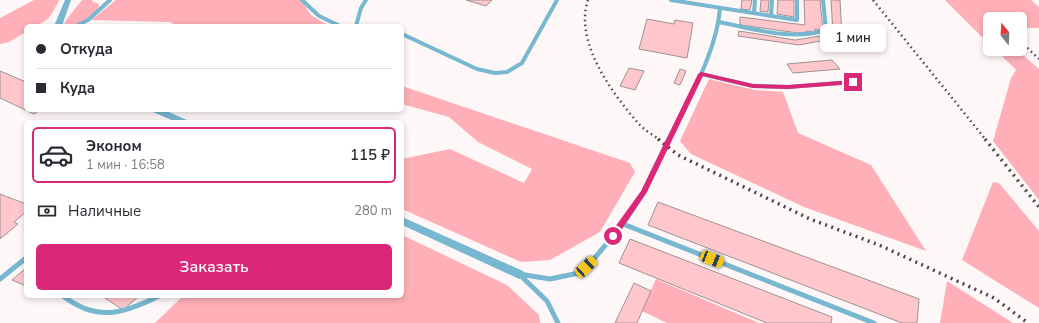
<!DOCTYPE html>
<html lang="ru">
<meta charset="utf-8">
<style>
body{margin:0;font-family:"Nunito Sans",sans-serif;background:#f7f7f7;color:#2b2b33;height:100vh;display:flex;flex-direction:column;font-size:15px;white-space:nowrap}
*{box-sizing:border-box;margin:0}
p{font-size:13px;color:#7c7c81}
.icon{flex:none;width:22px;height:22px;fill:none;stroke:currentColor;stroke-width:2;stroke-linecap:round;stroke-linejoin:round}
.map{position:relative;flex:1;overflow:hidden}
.sheet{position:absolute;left:24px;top:120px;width:380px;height:178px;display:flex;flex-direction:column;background:#fff;border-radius:6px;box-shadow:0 2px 6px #0003}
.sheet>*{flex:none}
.top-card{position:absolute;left:24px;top:24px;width:380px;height:88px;border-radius:6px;box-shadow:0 2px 6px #0003;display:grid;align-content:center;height:88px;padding:0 12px;background:#fff}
.needle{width:26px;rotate:342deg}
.fabs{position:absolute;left:983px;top:12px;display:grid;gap:8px}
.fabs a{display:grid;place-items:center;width:44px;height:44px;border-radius:6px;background:#fff;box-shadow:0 2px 6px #0003;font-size:20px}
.end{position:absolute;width:18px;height:18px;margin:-9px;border:5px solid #db2777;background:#fff;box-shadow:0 0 0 2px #fff}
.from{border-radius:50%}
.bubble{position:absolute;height:28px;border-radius:6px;background:#fff;box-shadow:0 2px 6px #0003;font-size:13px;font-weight:600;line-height:28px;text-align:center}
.car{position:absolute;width:12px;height:24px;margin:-12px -6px;border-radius:5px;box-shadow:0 0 3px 1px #0007;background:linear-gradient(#f5c518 24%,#345 0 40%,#f5c518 0 76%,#345 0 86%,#f5c518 0)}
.top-card b{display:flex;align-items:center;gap:14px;height:38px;font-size:15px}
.top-card b+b{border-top:1px solid #e1e1e2}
.top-card i{width:10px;height:10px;background:#2b2b33}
ul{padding:7px 0 0;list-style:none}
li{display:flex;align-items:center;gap:12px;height:56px;margin:0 8px 6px;padding:0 4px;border:2px solid transparent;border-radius:6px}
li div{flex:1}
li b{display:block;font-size:15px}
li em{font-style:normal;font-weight:600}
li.on{border-color:#db2777}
li>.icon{width:36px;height:36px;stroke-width:1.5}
.pay{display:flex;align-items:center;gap:10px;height:44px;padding:0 12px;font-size:15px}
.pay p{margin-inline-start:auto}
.primary-button{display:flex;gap:8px;margin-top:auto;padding:8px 12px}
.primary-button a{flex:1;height:46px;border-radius:6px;background:#db2777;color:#fff;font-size:16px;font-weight:600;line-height:46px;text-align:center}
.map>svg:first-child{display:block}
.green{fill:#feafb7}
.building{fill:#ffc7cc;stroke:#9d9293}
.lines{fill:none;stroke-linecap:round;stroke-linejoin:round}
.service-far1{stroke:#77b7d0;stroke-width:4}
.service{stroke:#77b7d0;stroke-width:5}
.minor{fill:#77b7d0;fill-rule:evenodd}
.rail-far1{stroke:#4e4949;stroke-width:2.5;stroke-dasharray:1.5 3.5;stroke-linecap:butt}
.rail{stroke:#4e4949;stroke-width:3.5;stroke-dasharray:2 4.5;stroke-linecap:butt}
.route{fill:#db2777}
</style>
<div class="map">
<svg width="1039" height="323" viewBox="0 0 1039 323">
<rect width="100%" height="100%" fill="#fef7f7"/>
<path class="green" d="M34,0H59C51,17 46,26 26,26V32L9,42L0,44V18Z
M82,0H92L93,2L99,4C99,16 75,29 64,25L66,20Z
M116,0H301L311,15L329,26H177L170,22L91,20Z
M945,0H1031L1039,7V28H1020V19H990L988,21L990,24V45Z
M995,49H1016L1039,69V200L993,141L1011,78L1016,70Z
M709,79L755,90L783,92L798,133L871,165L926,251L804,207L691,154L680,141Z
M402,86L630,163L635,172L600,232L550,260L521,262L402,209V159L450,149L524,183L532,169L478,142L449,117L402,104Z
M993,182L999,183L1039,231V308L962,260Z
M402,235L507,285L539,315L540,323H155L183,296H402Z
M656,279L759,323H667L642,311Z
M947,281L1013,323H940Z"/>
<path class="building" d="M466,0H492L486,6Z
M742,0H752L750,10L741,9Z
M761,0H769L768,12L760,11Z
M778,0H794V17L777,14Z
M804,0H820L823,30L815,29L816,32L806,31V34L740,25V17L805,25Z
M831,0H840L842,37L799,45L738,36L739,31L795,40L833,34Z
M647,19L674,24L675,20L693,23L687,58L639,49Z
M832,60L840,69L793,73L787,64Z
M629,68L644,71L635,90L620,86Z
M680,69L686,71L680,85L674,83Z
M0,71L26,82V110H40L34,114L0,98Z
M0,194L26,204V212L14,222L18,224L0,239Z
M658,202L919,299L917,323H902L648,225Z
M630,239L832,317L831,323H767L619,263Z
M26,268V286L12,280Z
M634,283L651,291L637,323H615Z
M102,296H139L123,310Z"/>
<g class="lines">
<path class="service-far1" d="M302,0L319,16L340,26
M671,0L797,20V0
M754,13L755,0
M771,16L772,0
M719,22C754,29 791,41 826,30L823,0
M76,26L88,20L110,0
M356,26L361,8L366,0
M402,34L477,69L495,73L507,72L522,63L557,0
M701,74L753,86L788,87L853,82
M669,140C688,101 717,51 720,8"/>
<path class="service" d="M623,224L874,323
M519,274L550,279L579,273L593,260L623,224L644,192L669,139
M520,275L547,301L558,323
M0,279L26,258
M63,296C97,322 123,314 159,296"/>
<path class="minor" d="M65,0H71L62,26H54Z
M152,110H164L187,120L188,122H176L153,112Z
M402,217L523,271L524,274L523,277L519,279L515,277L402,225Z"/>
<path class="rail-far1" d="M588,0C574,42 612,93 638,123C644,130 653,135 660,140
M873,0L986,140
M1020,41L1039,59"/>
<path class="rail" d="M658,139L678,155L810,219L879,245L994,298L1028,323
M985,139L1039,207"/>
</g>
<path class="route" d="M701,72L753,84L788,85L853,80L855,82L853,84L788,89L753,88L703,76L647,192L615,239H610V234L641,191L698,74Z"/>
</svg>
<div class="fabs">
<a><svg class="needle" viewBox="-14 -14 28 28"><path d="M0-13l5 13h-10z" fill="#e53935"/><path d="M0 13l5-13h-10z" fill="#7c7c81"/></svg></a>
</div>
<i class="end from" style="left:613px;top:236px"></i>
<i class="end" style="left:853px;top:82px"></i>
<div class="bubble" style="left:820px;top:24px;width:66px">1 мин</div>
<i class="car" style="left:712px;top:259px;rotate:112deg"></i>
<i class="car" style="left:586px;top:267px;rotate:47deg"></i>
<div class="top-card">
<b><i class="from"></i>Откуда</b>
<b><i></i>Куда</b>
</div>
<section class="sheet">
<ul>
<li class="on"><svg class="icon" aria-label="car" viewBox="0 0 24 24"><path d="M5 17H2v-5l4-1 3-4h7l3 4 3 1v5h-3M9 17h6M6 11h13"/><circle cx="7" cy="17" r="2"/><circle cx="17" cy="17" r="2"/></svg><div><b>Эконом</b><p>1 мин · 16:58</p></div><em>115 ₽</em></li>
</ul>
<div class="pay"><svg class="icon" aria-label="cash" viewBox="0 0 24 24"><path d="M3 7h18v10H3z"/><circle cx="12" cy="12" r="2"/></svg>Наличные<p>280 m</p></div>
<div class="primary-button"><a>Заказать</a></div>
</section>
</div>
